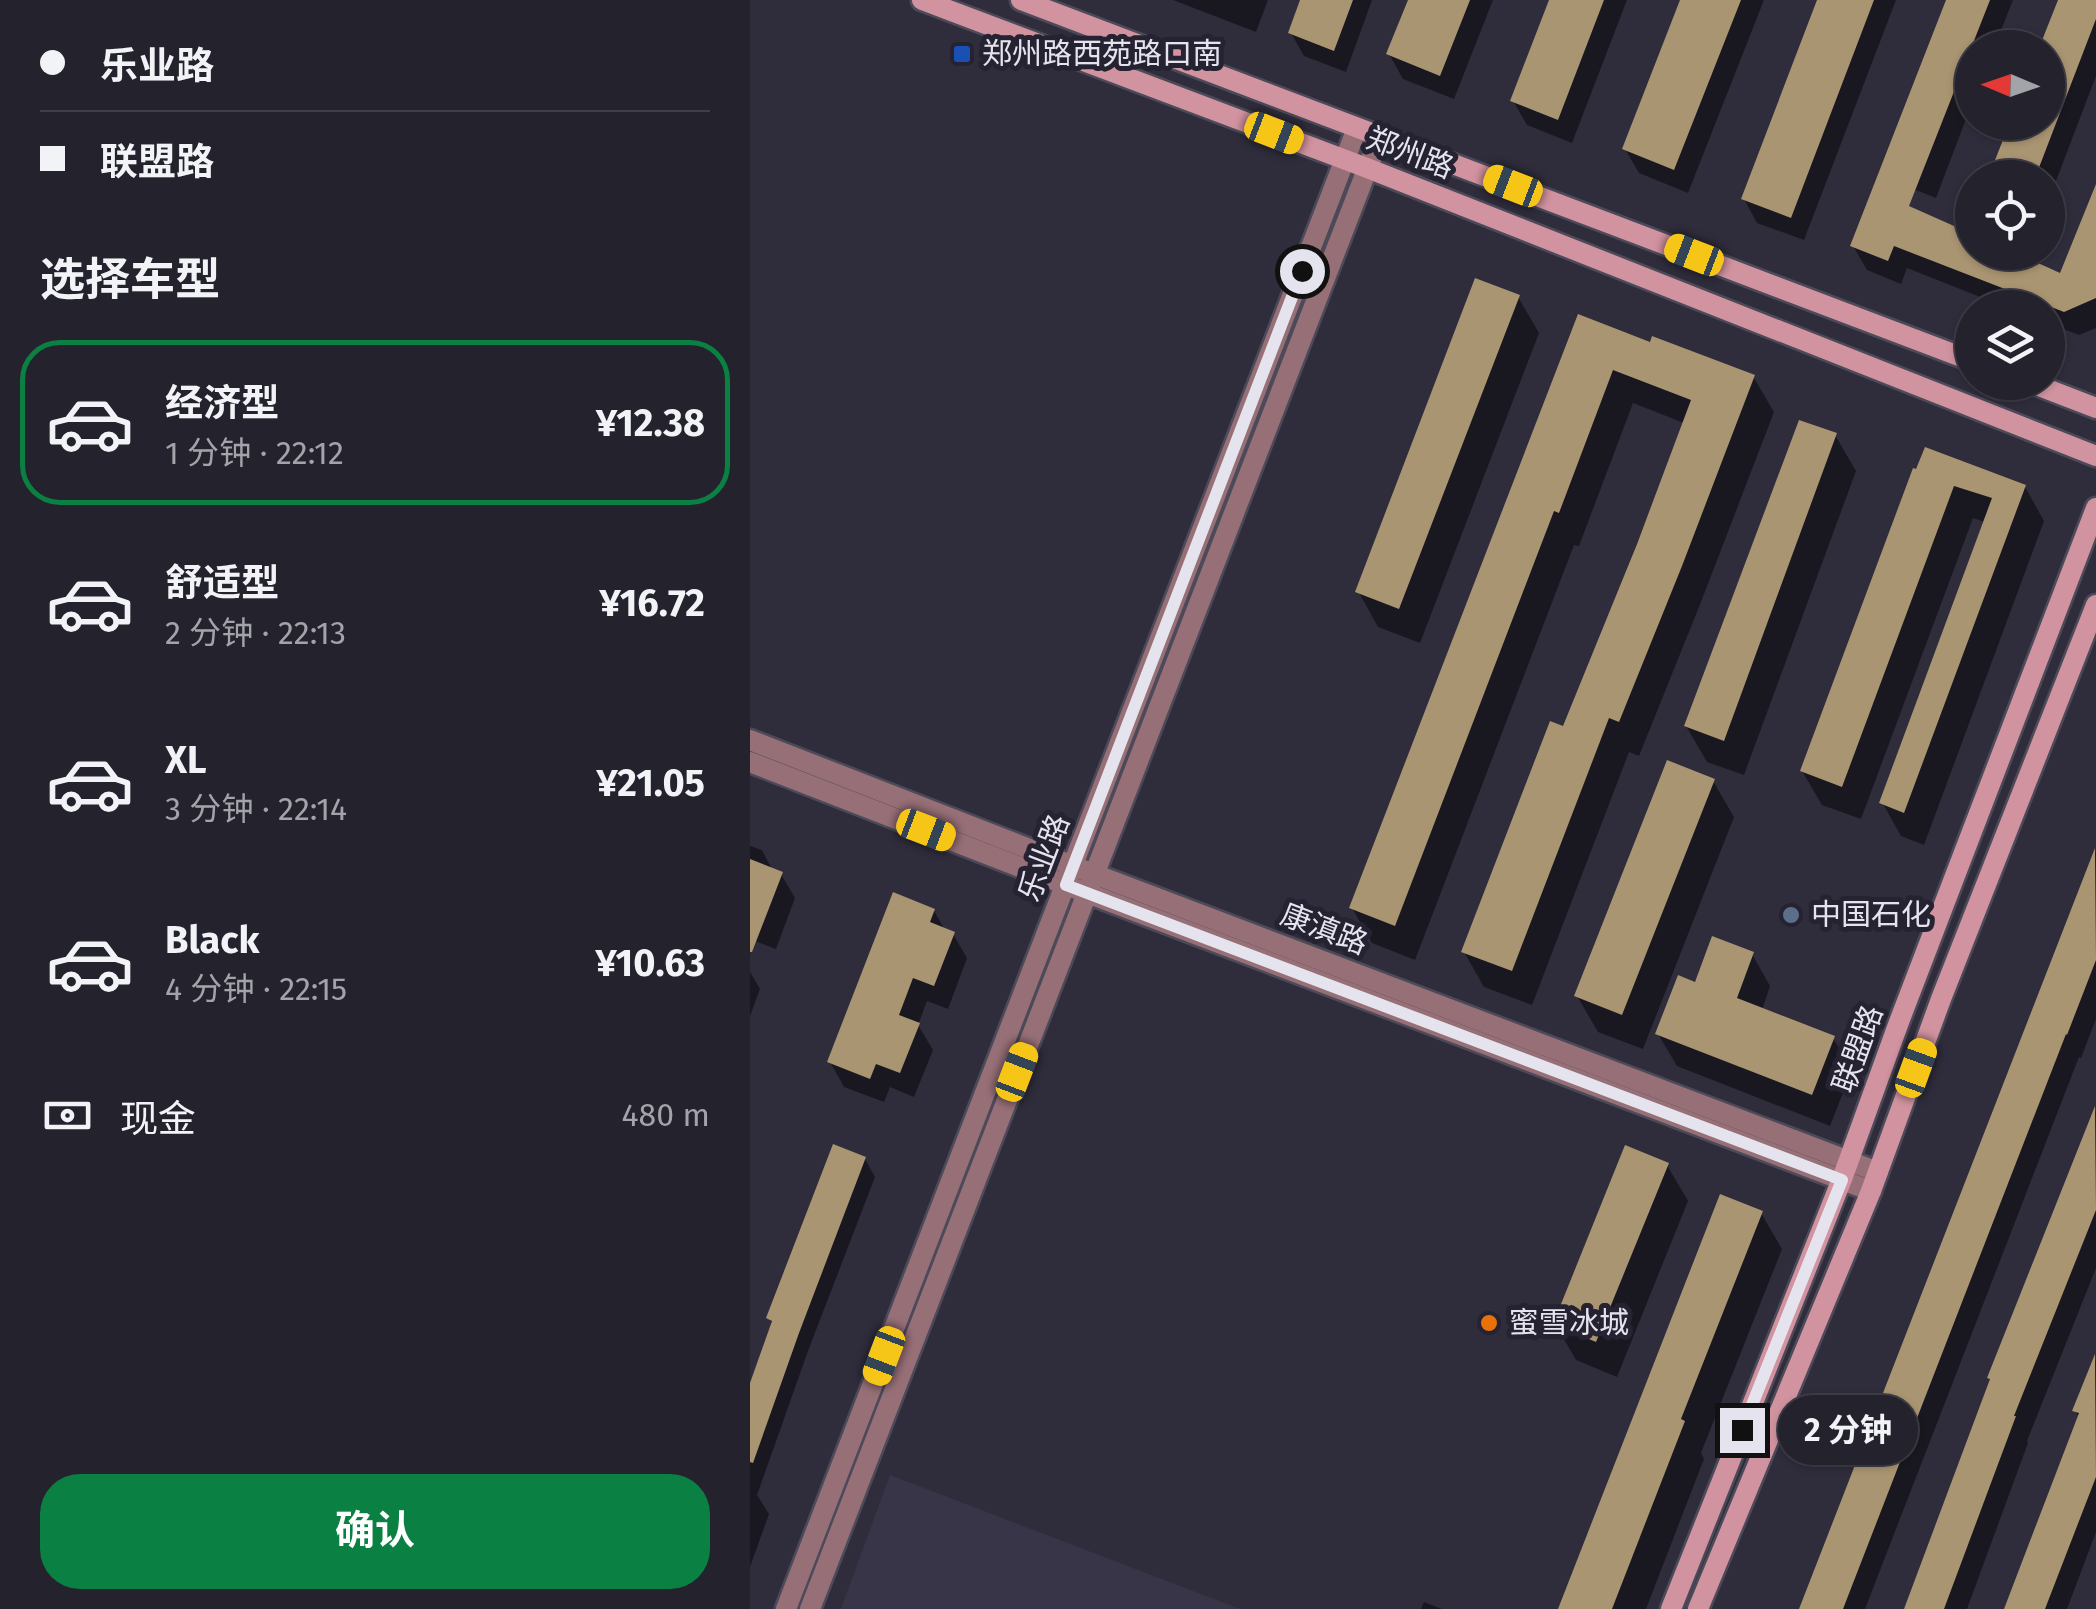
<!DOCTYPE html>
<html lang="zh">
<meta charset="utf-8">
<style>
body{margin:0;font-family:"Fira Sans","Noto Sans SC",sans-serif;background:#2f2f39;color:#f1f3f6;height:100vh;display:flex;flex-direction:column;font-size:38px;white-space:nowrap}
*{box-sizing:border-box;margin:0}
p{font-size:32px;color:#a3a4aa}
.icon{flex:none;width:55px;height:55px;fill:none;stroke:currentColor;stroke-width:2;stroke-linecap:round;stroke-linejoin:round}
.map{position:relative;flex:1;overflow:hidden}
.sheet{display:flex;flex-direction:column;background:#23222d;width:750px}
.sheet>*{flex:none}
.banner{display:grid;align-content:center;height:220px;padding:0 40px;background:#23222d}
.needle{width:65px;rotate:272deg}
.buttons{position:absolute;left:1205px;top:30px;display:grid;gap:20px}
.buttons a{display:grid;place-items:center;width:110px;height:110px;border-radius:50%;background:#23222d;box-shadow:0 2px 8px #0004,0 0 0 2px #403f49;font-size:50px}
.end{position:absolute;width:45px;height:45px;margin:-22px;border:12px solid #e5e4ee;background:#111;box-shadow:0 0 0 5px #111}
.from{border-radius:50%}
.bubble{position:absolute;height:70px;border-radius:35px;background:#23222d;box-shadow:0 2px 8px #0004,0 0 0 2px #403f49;font-size:32px;font-weight:700;line-height:70px;text-align:center}
.car{position:absolute;width:30px;height:60px;margin:-30px -15px;border-radius:12px;box-shadow:0 0 8px 2px #0007;background:linear-gradient(#f5c518 24%,#345 0 40%,#f5c518 0 76%,#345 0 86%,#f5c518 0)}
.banner b{display:flex;align-items:center;gap:35px;height:95px;font-size:38px}
.banner b+b{border-top:2px solid #403f49}
.banner i{width:25px;height:25px;background:#f1f3f6}
ul{padding:0;list-style:none}
li{display:flex;align-items:center;gap:30px;height:165px;margin:0 20px 15px;padding:0 20px;border:5px solid transparent;border-radius:40px}
li div{flex:1}
li b{display:block;font-size:38px}
li em{font-style:normal;font-weight:700}
li.current{border-color:#0b8043}
li>.icon{width:90px;height:90px;stroke-width:1.5}
h2{padding:0 40px;font-size:45px;line-height:120px}
.pay{display:flex;align-items:center;gap:25px;height:110px;padding:0 40px;font-size:38px}
.pay p{margin-inline-start:auto}
.cta{display:flex;gap:20px;margin-top:auto;padding:20px 40px}
.cta a{flex:1;height:115px;border-radius:40px;background:#0b8043;color:#fff;font-size:40px;font-weight:700;line-height:115px;text-align:center}
main{display:flex;flex:1;min-height:0}
.map>svg:first-child{display:block}
.built{fill:#383549}
.shadow{fill:#0007}
.building{fill:#aa9572}
.lines{fill:none;stroke-linecap:round;stroke-linejoin:round}
.street-casing{stroke:#4c4a58;stroke-width:25}
.secondary-casing{stroke:#4c4a58;stroke-width:25}
.street{stroke:#976f77;stroke-width:20}
.secondary{stroke:#d293a0;stroke-width:20}
.route{stroke:#e5e4ee;stroke-width:12}
.transit-dot{fill:#1a4fb4;stroke:#252331;stroke-width:4}
.service-dot{fill:#5c6f8a;stroke:#252331;stroke-width:4}
.food-dot{fill:#e8710a;stroke:#252331;stroke-width:4}
.labels{text-anchor:middle;stroke-width:10;stroke-linejoin:round;paint-order:stroke}
.poi-label{font-size:30px;fill:#e5e4ee;stroke:#252331;text-anchor:start}
.street-label{font-size:30px;fill:#e5e4ee;stroke:#252331}
</style>
<main>
<section class="sheet">
<div class="banner">
<b><i class="from"></i>乐业路</b>
<b><i></i>联盟路</b>
</div>
<h2>选择车型</h2>
<ul>
<li class="current"><svg class="icon" aria-label="car" viewBox="0 0 24 24"><path d="M5 17H2v-5l4-1 3-4h7l3 4 3 1v5h-3M9 17h6M6 11h13"/><circle cx="7" cy="17" r="2"/><circle cx="17" cy="17" r="2"/></svg><div><b>经济型</b><p>1 分钟 · 22:12</p></div><em>¥12.38</em></li>
<li><svg class="icon" aria-label="car" viewBox="0 0 24 24"><path d="M5 17H2v-5l4-1 3-4h7l3 4 3 1v5h-3M9 17h6M6 11h13"/><circle cx="7" cy="17" r="2"/><circle cx="17" cy="17" r="2"/></svg><div><b>舒适型</b><p>2 分钟 · 22:13</p></div><em>¥16.72</em></li>
<li><svg class="icon" aria-label="car" viewBox="0 0 24 24"><path d="M5 17H2v-5l4-1 3-4h7l3 4 3 1v5h-3M9 17h6M6 11h13"/><circle cx="7" cy="17" r="2"/><circle cx="17" cy="17" r="2"/></svg><div><b>XL</b><p>3 分钟 · 22:14</p></div><em>¥21.05</em></li>
<li><svg class="icon" aria-label="car" viewBox="0 0 24 24"><path d="M5 17H2v-5l4-1 3-4h7l3 4 3 1v5h-3M9 17h6M6 11h13"/><circle cx="7" cy="17" r="2"/><circle cx="17" cy="17" r="2"/></svg><div><b>Black</b><p>4 分钟 · 22:15</p></div><em>¥10.63</em></li>
</ul>
<div class="pay"><svg class="icon" aria-label="cash" viewBox="0 0 24 24"><path d="M3 7h18v10H3z"/><circle cx="12" cy="12" r="2"/></svg>现金<p>480 m</p></div>
<div class="cta"><a>确认</a></div>
</section>
<div class="map">
<svg width="1346" height="1609" viewBox="0 0 1346 1609">
<rect width="100%" height="100%" fill="#2f2d3c"/>
<path class="built" d="M140,1475L490,1609H91Z"/>
<path class="shadow" d="M423,0H518L506,32Z
M553,0H622L596,72L554,56L541,33Z
M660,0H743L704,99L653,79L639,54Z
M801,0H877L822,143L777,125L763,101Z
M933,0H1014L938,193L889,173L875,149Z
M1070,0H1146L1054,240L1007,223L994,199Z
M1199,0H1263L1244,48H1222V103L1186,198L1151,184Z
M1310,0H1346V76L1298,202V178H1241L1298,122V48Z
M1346,187V328L1329,335L1298,323V308H1258L1157,268L1151,284L1117,270L1103,246L1124,193L1222,237V252L1311,276Z
M768,297L789,333L670,643L628,627L608,591Z
M829,318L901,345L1004,378L1024,412L951,602L889,756L879,752L782,1005L734,987L714,952L814,729L934,423L883,403L829,546L824,545L665,960L622,943L602,908Z
M1085,435L1106,471L994,775L957,762L936,726Z
M1168,473L1275,487L1294,521L1174,845L1151,836L1132,802L1235,522L1223,518L1111,819L1072,805L1052,771Z
M963,781L984,817L893,1049L848,1032L827,996Z
M0,846L12,850L23,871L31,874L45,898L26,949L5,941L0,954Z
M1346,851V1019L1331,1058L1329,1057L1115,1609H1052Z
M184,911L195,930L203,934L217,958L198,1009L177,1001L168,1025L183,1050L164,1097L140,1087L134,1102L94,1087L80,1062Z
M1002,954L1020,986L1012,1010L1083,1038L1102,1070L1080,1126L927,1066L908,1034L947,985Z
M0,972L10,989L0,1016Z
M1346,1110V1268L1277,1441L1278,1443L1217,1609H1157L1242,1381L1240,1377Z
M115,1159L125,1177L58,1351L7,1495L19,1514L0,1567V1393L23,1326L19,1318Z
M917,1165L938,1201L867,1377L826,1360L805,1324Z
M1011,1213L1032,1249L951,1453L954,1459L896,1609H811Z
M1346,1359V1532L1317,1609H1257L1330,1419L1325,1410Z
M674,1602L692,1609H671Z"/>
<path class="building" d="M550,0H603L584,51L538,33Z
M658,0H720L690,76L636,54Z
M799,0H854L808,120L760,101Z
M930,0H991L924,170L872,149Z
M1067,0H1124L1041,218L991,199Z
M1196,0H1240L1159,206L1222,234V252H1264L1310,273L1346,184V298L1314,312L1144,246L1138,261L1100,246Z
M1308,0H1346V19L1285,178H1238L1260,122H1298V48H1289Z
M725,278L770,295L649,609L605,592Z
M828,314L900,342L902,336L1005,375L932,566L869,722L859,718L762,971L711,952L800,721L813,726L887,544L941,400L863,370L809,513L804,511L645,926L599,908Z
M1049,420L1087,433L974,741L934,726Z
M1175,447L1276,485L1154,813L1129,803L1242,498L1204,486L1092,787L1050,771L1163,468L1166,469Z
M917,760L965,779L872,1015L824,996Z
M1345,848L1346,960L1317,1035L1316,1034L1093,1609H1049Z
M0,859L33,872L2,952H0Z
M143,892L185,909L180,922L205,932L184,986L163,978L149,1015L170,1023L150,1073L126,1064L120,1079L77,1062Z
M962,936L1004,952L987,998L1085,1036L1062,1095L905,1034L928,975L945,982Z
M1345,1106L1346,1210L1264,1416H1266L1194,1609H1154L1240,1379L1237,1378Z
M83,1144L116,1157L49,1333L3,1463L0,1462V1383L22,1321L16,1318Z
M875,1145L919,1163L846,1342L803,1324Z
M970,1194L1013,1211L931,1419L935,1421L862,1609H808Z
M1345,1354L1346,1477L1295,1609H1254L1329,1413L1322,1411Z"/>
<g class="lines">
<defs>
<path id="street" d="M0,740L323,866L1128,1172
M0,762L316,885L1121,1191
M36,1609L607,128
M60,1609L630,136"/>
<path id="secondary" d="M172,0L617,168L1346,456
M271,0L1222,361
M1279,382L1346,408
M921,1609L1092,1179L1149,1022L1346,508
M948,1609L1121,1191L1191,999L1346,605"/>
</defs>
<use href="#street" class="street-casing"/>
<use href="#secondary" class="secondary-casing"/>
<use href="#street" class="street"/>
<use href="#secondary" class="secondary"/>
</g>
<g class="lines">
<path class="route" d="M552,271L316,885L1092,1180L992,1430"/>
</g>
<rect class="transit-dot" x="202" y="44" width="20" height="20" rx="5"/>
<circle class="service-dot" cx="1041" cy="915" r="10"/>
<circle class="food-dot" cx="739" cy="1323" r="10"/>
<g class="labels">
<g class="poi-label">
<text x="232" y="64">郑州路西苑路口南</text>
<text x="1061" y="925">中国石化</text>
<text x="759" y="1333">蜜雪冰城</text>
</g>
<g class="street-label">
<text transform="translate(660 153) rotate(21)" y="10">郑州路</text>
<text transform="translate(294 858) rotate(-69)" y="10">乐业路</text>
<text transform="translate(574 929) rotate(21)" y="10">康滇路</text>
<text transform="translate(1108 1049) rotate(-70)" y="10">联盟路</text>
</g>
</g>
</svg>
<div class="buttons">
<a><svg class="needle" viewBox="-14 -14 28 28"><path d="M0-13l5 13h-10z" fill="#e53935"/><path d="M0 13l5-13h-10z" fill="#a3a4aa"/></svg></a>
<a><svg class="icon" aria-label="locate" viewBox="0 0 24 24"><circle cx="12" cy="12" r="6"/><path d="M12 2v4M12 18v4M2 12h4M18 12h4"/></svg></a>
<a><svg class="icon" aria-label="layers" viewBox="0 0 24 24"><path d="M12 4l9 5-9 5-9-5zM3 14l9 5 9-5"/></svg></a>
</div>
<i class="end from" style="left:552px;top:271px"></i>
<i class="end" style="left:992px;top:1430px"></i>
<div class="bubble" style="left:1028px;top:1395px;width:140px">2 分钟</div>
<i class="car" style="left:524px;top:133px;rotate:111deg"></i>
<i class="car" style="left:763px;top:186px;rotate:291deg"></i>
<i class="car" style="left:944px;top:255px;rotate:291deg"></i>
<i class="car" style="left:176px;top:830px;rotate:111deg"></i>
<i class="car" style="left:1166px;top:1068px;rotate:20deg"></i>
<i class="car" style="left:267px;top:1072px;rotate:21deg"></i>
<i class="car" style="left:134px;top:1356px;rotate:201deg"></i>
</div>
</main>
